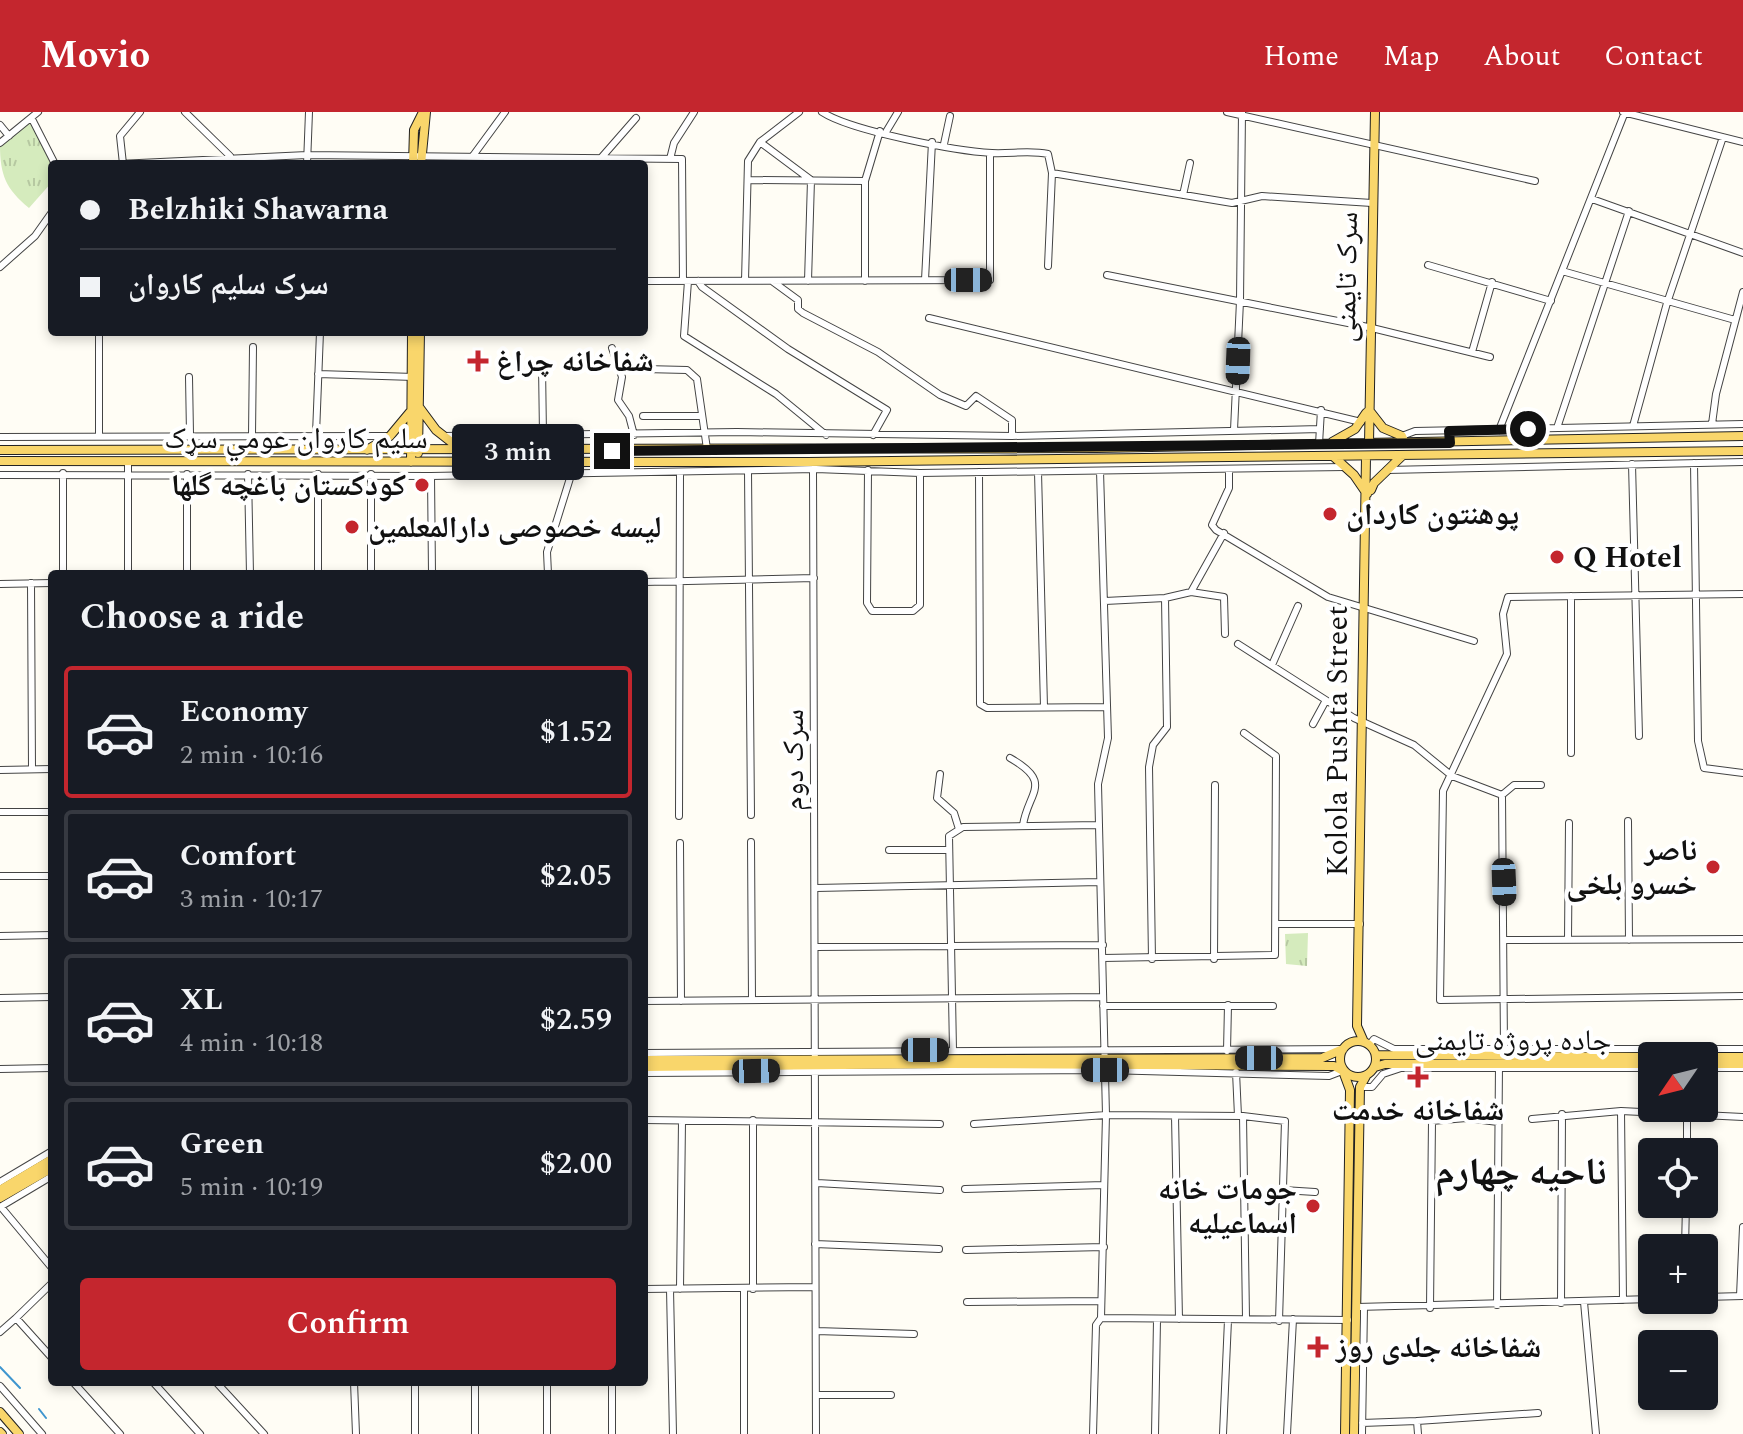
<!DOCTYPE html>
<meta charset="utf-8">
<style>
body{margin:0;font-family:Spectral,"Noto Naskh Arabic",serif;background:#20242c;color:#f1f3f6;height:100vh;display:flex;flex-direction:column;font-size:30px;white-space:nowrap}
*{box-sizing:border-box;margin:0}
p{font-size:26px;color:#9ea1a6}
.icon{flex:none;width:44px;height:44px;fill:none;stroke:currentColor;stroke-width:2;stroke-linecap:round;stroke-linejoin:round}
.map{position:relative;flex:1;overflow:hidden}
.side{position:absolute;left:48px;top:458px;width:600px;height:816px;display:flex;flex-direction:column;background:#171b24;border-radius:8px;box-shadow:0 4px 12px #0003}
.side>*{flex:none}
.guide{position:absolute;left:48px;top:48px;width:600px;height:176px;border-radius:8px;box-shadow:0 4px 12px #0003;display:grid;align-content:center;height:176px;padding:0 32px;background:#171b24}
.needle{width:52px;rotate:235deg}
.buttons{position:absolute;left:1638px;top:930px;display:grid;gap:16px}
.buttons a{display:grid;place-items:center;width:80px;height:80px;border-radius:8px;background:#171b24;box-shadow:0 4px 12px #0003;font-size:40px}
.end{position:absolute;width:36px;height:36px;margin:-18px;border:10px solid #111;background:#fff;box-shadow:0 0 0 4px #fff}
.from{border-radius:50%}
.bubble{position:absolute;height:56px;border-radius:8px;background:#171b24;box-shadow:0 4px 12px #0003;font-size:26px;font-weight:600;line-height:56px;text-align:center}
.car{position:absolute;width:24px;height:48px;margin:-24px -12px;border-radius:10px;box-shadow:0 0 6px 2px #0007;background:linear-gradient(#222 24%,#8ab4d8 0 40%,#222 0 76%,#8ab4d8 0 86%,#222 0)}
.guide b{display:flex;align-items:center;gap:28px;height:76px;font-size:30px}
.guide b+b{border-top:2px solid #363941}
.guide i{width:20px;height:20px;background:#f1f3f6}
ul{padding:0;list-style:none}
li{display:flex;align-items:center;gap:24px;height:132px;margin:0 16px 12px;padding:0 16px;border:4px solid #363941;border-radius:8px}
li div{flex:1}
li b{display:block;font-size:30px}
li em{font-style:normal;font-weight:600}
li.on{border-color:#c4262e}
li>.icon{width:72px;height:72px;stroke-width:1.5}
h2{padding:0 32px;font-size:36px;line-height:96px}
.cta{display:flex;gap:16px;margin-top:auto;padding:16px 32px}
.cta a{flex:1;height:92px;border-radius:8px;background:#c4262e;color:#fff;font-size:32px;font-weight:600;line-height:92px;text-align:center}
header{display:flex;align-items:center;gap:48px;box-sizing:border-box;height:112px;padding:0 40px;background:#c4262e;color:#fff}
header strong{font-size:38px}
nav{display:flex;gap:44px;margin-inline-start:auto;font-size:28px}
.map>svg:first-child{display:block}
.grass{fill:url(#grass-tufts)}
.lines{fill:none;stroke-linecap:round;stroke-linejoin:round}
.stream{stroke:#3f96cf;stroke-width:2}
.minor-casing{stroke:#444;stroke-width:8}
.major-casing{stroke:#222;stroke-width:10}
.minor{stroke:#fff;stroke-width:6}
.major{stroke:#f9d66b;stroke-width:8}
.route{stroke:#111;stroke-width:10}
.poi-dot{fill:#c4262e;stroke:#fff;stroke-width:3}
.labels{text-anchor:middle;stroke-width:8;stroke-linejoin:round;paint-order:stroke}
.street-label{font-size:30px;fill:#111;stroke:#fff}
.poi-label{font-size:30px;font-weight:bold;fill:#111;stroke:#fff;text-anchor:start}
.district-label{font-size:38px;font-weight:bold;fill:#111;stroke:#fff}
</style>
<header>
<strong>Movio</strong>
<nav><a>Home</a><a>Map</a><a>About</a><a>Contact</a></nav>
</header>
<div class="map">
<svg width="1743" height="1322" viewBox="0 0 1743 1322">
<defs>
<pattern id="grass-tufts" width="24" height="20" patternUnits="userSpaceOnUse" patternTransform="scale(2)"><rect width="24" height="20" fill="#d5ebbd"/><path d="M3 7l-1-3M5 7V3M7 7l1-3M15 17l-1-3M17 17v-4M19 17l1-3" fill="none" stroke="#b6c8a1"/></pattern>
</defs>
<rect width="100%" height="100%" fill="#fffdf5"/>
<path class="grass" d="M30,9L52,52V70L29,96C6,77 0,63 0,33Z
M1308,821L1307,854L1286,852L1285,822Z"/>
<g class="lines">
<path class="stream" d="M0,1255L20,1276
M39,1297L46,1306"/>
<defs>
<path id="minor" d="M185,0L230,44
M822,0C851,19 956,39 992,41C1011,42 1030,38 1048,42L1052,61L1048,154
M1227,0L1535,69
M1623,0L1743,30
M32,7L55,52
M0,13L9,24
M886,20L898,0
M760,30L811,68L808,169
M0,31L38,0
M944,32L950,4
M472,45L505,0
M601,46L636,6
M670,47L674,31L694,0
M118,52L307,43L682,47L683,169
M123,52L120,24L140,0
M307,52L309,0
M1052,61L1232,91L1262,84L1372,91
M748,68L865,69
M1183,83L1190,51
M1592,87L1743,141
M1428,153L1551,189
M0,155L35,124L52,100
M1562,159L1735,208
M1107,163L1368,215L1490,245
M925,168L932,30
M644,169L990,168V41
M688,169L684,224L776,282L826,323
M698,169L702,175L788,237L887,298L873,323
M745,169L748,49L760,30L799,0
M772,169L798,188V197L803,201L878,240L940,283L966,294L976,284L1012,308V324
M865,169V69L880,19
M929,206L1361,310
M99,220V324
M612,236L622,265L618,288L629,304L634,323
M1472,240L1492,170
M542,254L543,323
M644,257L687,258L697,267L707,337
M318,262L414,265
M189,265L190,322
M643,304H701
M1712,312L1716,282L1743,180
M1633,314L1667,191L1723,25
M1557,316L1629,99
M1234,318L1240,189L1242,0
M1499,318L1625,0
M316,322L320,220
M252,323L253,235
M444,324L737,320L1012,324L1320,317
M1402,324L1415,319L1743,312
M0,325L390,324
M1319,332L1321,298
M1694,351L1698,629L1704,656L1743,661
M1632,352L1639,624
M813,357L816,1322
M868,358L867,491L872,499H913L920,493V361
M1229,358V376L1212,413L1216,418L1328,485L1474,529
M1387,358L1743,350
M748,359L751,703
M979,360L980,592L987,596L1106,595
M1038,360L1044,595
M63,361V462
M248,362L250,462
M371,362V462
M0,363L431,364L816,357L920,361L1345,355
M431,364L432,462
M128,462V349
M187,462V362
M318,462V362
M548,462L547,440L571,363
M644,470L814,466
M31,471L32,657
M0,472L52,471
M1191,480L1224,485L1225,522
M1743,482L1508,485L1503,502L1507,542L1443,679L1440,888L1743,884
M1571,484V641
M1105,489L1165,486L1191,480L1224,421
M1238,532L1354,606L1414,633L1452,664L1502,683
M1272,553L1298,494
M1313,612L1325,590
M1010,646C1054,671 1028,680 1023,713
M0,658L52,657
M940,662L937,686L954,701L959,717
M0,700H52
M679,704L680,361
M1628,709L1629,828
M751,730L752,888
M680,731L681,889
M889,738H949
M0,764H52
M816,776L1100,770
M1277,812H1360
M0,824L52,823
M1568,827L1569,711
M1505,828L1743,827
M816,835L1103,833
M1103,846L1275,843L1276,644L1244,621
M1152,847L1149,655L1153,633L1167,615L1165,486
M1214,847L1215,673
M0,886L52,885
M644,889L1102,885
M1103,894H1273
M1369,933L1374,927L1394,937H1743
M1504,937L1502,683L1514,673H1541
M953,938L949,724L963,715L1099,713
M1227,939L1228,893
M644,941L1343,937
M1704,956H1743
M0,957L52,956
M1236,960L1238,1004
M644,961L1105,958L1329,964L1342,959
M1360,975H1372L1383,962L1401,956H1652
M1621,999L1623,1188
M1175,1004L1179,1207
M1243,1004L1246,1206
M1532,1007L1621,999L1743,1005
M644,1008L940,1012
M753,1008V1177
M974,1012L1106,1003L1243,1004L1285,1009L1279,1209
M1687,1040V1003
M0,1070L52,1039
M817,1071L940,1078
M965,1077L1104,1073
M1283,1078L1315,1080
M0,1095L52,1064
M1,1095L52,1156
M815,1132L939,1137
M1685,1136L1686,1092
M966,1138L1104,1135
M52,1171L16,1206L52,1246
M644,1177L815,1175
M670,1177L673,1322
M680,1177L682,1009
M744,1177V1322
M1740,1184L1743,1115
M1704,1185L1743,1184
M967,1190L1100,1189
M1584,1190L1596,1322
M1561,1191L1562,1002
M1497,1193L1499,953
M1357,1195L1652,1187
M1430,1196L1432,1009L1466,1006L1498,1010
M1101,1206L1348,1208
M816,1219L914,1222
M0,1220L16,1206
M73,1270L120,1322
M153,1270L200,1322
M216,1270L264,1322
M354,1270L356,1322
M475,1270V1322
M547,1270V1322
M612,1270V1322
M0,1274L42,1322
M816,1283H891
M1417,1309L1538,1301
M1362,1311L1417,1309L1418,1322
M415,1322V1270
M1093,1322L1096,1213L1101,1206L1106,1003L1098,672L1108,626L1100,359
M1155,1322L1157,1208
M1223,1322L1228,1208
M1287,1322L1293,1207
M1362,1322L1364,1195"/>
<path id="major" d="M413,52L414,18L423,0
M421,52L426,0
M419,295L436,318L459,336
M1369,298L1383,316L1402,324L1405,331
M517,324V339
M1332,330L1355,317L1366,301
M1369,331L1375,0
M0,338L1097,336L1743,324
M367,338L390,324L410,300
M418,341L420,220
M1334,345L1354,363L1367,382
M0,349L808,350L1743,339
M411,350L412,220
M507,363V350
M1371,378L1374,371L1402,344
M1340 947a18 18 0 1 1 36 0a18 18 0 1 1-36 0Z
M1364,930L1357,914L1366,345
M1376,943L1652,945
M1704,945H1743
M644,948L1322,946L1343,937
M1704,952H1743
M644,955L950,952L1334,954L1343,959L1350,978L1345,1322
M1375,955L1385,952H1652
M0,1078L52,1047
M0,1086L52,1056
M0,1300L19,1322
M0,1320L2,1322
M1354,1322L1360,975L1366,964"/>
</defs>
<use href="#minor" class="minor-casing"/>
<use href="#major" class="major-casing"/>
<use href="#minor" class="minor"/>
<use href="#major" class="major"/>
</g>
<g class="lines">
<path class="route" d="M612,339L1450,331L1449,319L1528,317"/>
</g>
<g class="poi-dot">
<path d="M474 237h8v8h8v8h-8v8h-8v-8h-8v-8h8z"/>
<circle cx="422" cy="373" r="8"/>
<circle cx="1330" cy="402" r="8"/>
<circle cx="352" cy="415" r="8"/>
<circle cx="1557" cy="445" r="8"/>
<circle cx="1713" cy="755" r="8"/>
<path d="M1414 953h8v8h8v8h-8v8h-8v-8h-8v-8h8z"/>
<circle cx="1313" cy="1094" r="8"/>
<path d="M1314 1223h8v8h8v8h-8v8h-8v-8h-8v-8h8z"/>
</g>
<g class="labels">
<g class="street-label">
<text transform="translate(1346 165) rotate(-89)" y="10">سرک تایمنی</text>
<text x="296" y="336">سلیم کاروان عومي سړک</text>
<text transform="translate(1337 629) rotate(-90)" y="10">Kolola Pushta Street</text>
<text transform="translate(793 648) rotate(-90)" y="10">سرک دوم</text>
<text x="1513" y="938">جاده پروژه تایمنی</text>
</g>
<g class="poi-label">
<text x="496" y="259">شفاخانه چراغ</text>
<text x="406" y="383" text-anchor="end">کودکستان باغچه گلها</text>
<text x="1346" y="412">پوهنتون کاردان</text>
<text x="368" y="425">لیسه خصوصی دارالمعلمین</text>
<text x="1573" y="455">Q Hotel</text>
<text x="1697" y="748" text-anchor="end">ناصر<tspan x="1697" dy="34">خسرو بلخی</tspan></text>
<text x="1418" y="1008" text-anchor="middle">شفاخانه خدمت</text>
<text x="1297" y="1087" text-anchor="end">جومات خانه<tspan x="1297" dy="34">اسماعيليه</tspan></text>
<text x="1336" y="1245">شفاخانه جلدی روز</text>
</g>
<g class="district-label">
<text x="1521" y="1072">ناحیه چهارم</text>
</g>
</g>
</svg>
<div class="buttons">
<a><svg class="needle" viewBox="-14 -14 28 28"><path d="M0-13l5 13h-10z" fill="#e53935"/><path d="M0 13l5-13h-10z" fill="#9ea1a6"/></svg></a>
<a><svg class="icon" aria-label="locate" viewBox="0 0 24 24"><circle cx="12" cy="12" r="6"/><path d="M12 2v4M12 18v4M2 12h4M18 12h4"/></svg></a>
<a>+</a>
<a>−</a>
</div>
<i class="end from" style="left:1528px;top:317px"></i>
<i class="end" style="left:612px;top:339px"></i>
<div class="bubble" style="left:452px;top:312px;width:132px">3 min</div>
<i class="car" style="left:968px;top:168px;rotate:90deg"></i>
<i class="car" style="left:1238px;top:249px;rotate:182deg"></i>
<i class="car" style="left:1504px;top:770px;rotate:178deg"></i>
<i class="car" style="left:925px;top:938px;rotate:90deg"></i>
<i class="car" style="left:1259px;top:946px;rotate:270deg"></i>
<i class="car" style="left:1105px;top:958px;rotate:270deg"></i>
<i class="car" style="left:756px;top:959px;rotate:89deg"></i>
<div class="guide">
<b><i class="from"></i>Belzhiki Shawarna</b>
<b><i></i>سرک سلیم کاروان</b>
</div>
<section class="side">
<h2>Choose a ride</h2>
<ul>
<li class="on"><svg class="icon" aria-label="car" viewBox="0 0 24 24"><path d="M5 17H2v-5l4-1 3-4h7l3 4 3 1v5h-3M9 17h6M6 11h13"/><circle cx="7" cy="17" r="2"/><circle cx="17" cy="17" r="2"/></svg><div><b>Economy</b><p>2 min · 10:16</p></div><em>$1.52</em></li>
<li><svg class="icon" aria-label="car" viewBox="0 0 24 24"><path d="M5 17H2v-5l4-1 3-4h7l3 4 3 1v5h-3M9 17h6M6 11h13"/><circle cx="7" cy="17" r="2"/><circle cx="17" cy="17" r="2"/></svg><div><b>Comfort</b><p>3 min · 10:17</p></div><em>$2.05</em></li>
<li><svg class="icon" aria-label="car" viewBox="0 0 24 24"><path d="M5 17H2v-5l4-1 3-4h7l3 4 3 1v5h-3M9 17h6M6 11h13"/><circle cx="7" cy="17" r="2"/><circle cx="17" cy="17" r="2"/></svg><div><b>XL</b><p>4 min · 10:18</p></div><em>$2.59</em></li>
<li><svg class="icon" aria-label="car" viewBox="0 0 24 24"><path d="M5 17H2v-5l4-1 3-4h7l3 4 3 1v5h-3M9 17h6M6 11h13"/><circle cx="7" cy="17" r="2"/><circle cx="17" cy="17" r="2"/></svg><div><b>Green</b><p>5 min · 10:19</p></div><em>$2.00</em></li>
</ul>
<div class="cta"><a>Confirm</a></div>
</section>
</div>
